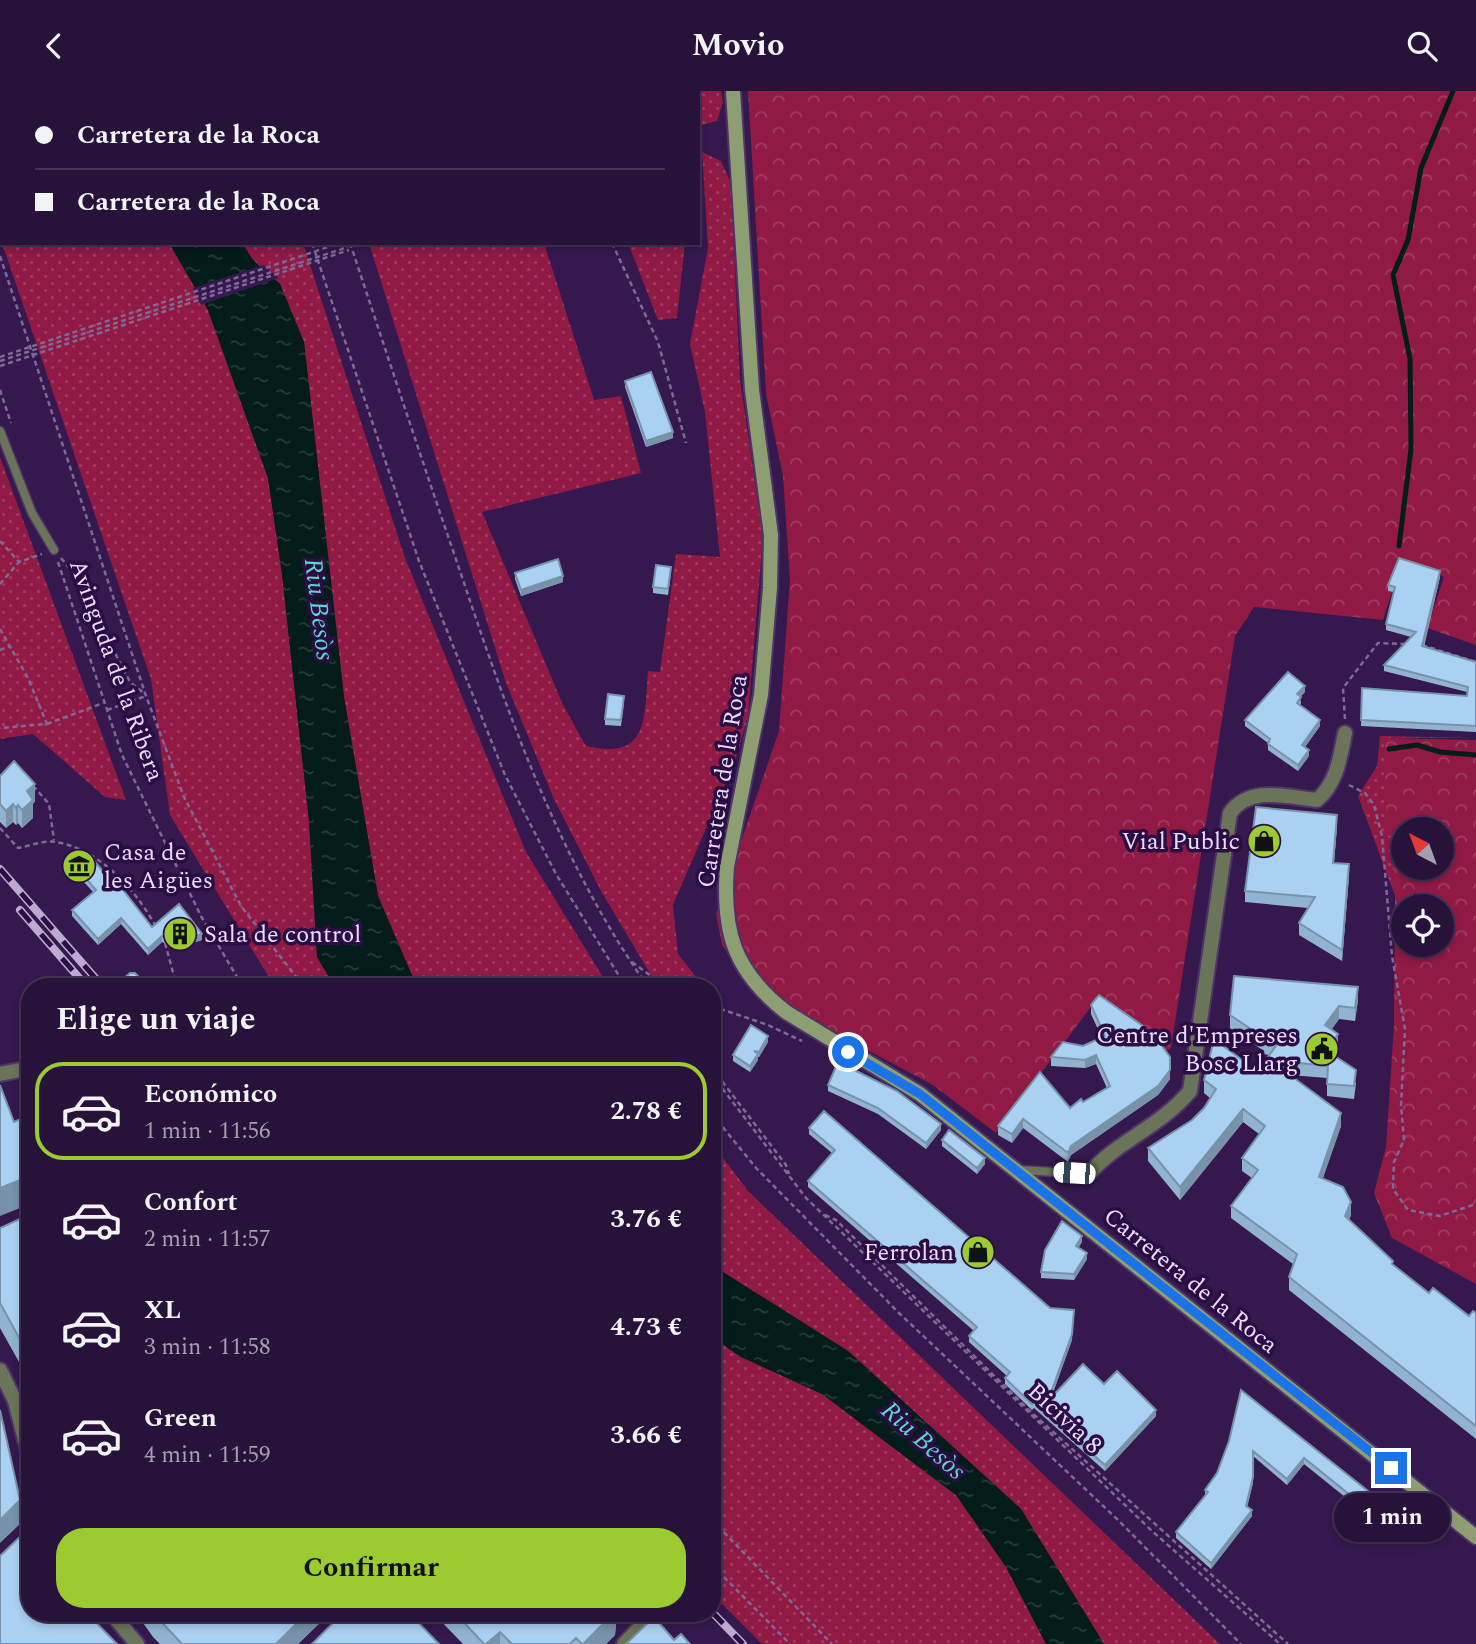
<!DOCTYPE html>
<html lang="es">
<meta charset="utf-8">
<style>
body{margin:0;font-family:Spectral,serif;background:#332045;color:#f1f3f6;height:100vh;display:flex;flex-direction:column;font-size:26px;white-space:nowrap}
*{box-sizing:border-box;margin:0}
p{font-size:23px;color:#a49eaf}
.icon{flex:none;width:38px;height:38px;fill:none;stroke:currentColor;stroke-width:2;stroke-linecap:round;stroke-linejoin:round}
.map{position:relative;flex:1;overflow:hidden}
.drawer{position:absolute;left:21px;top:887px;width:700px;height:644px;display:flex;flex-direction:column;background:#27123a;border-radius:28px;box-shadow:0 4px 10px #0003,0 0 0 2px #433254}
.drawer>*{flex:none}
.guide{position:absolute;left:0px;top:0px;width:700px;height:154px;box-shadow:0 4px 10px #0003,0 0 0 2px #433254;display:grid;align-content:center;height:154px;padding:0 35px;background:#27123a}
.needle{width:46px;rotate:319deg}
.tools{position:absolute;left:1391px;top:726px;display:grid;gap:14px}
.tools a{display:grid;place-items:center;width:63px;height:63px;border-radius:50%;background:#27123a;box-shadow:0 4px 10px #0003,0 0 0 2px #433254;font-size:35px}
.end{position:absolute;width:32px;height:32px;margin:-16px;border:9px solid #1a73e8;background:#fff;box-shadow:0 0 0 4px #fff}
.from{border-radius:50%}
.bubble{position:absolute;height:49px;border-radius:24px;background:#27123a;box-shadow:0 4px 10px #0003,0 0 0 2px #433254;font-size:23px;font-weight:700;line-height:49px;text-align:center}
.car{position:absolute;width:21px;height:42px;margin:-21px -10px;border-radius:9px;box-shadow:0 0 5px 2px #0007;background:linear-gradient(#fff 24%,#345 0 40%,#fff 0 76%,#345 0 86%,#fff 0)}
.guide b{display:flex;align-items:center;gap:24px;height:66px;font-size:26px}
.guide b+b{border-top:2px solid #433254}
.guide i{width:18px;height:18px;background:#f1f3f6}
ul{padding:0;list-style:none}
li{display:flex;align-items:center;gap:21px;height:98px;margin:0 14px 10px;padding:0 21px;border:4px solid transparent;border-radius:28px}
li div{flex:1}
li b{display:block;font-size:26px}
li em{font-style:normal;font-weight:700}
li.on{border-color:#9cca31}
li>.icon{width:63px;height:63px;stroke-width:1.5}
h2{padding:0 35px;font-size:32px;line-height:84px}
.primary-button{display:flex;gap:14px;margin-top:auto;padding:14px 35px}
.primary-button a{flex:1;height:80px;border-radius:28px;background:#9cca31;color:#111;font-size:28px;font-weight:700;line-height:80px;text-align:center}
header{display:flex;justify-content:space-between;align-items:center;height:91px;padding:0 35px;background:#27123a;font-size:32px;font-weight:700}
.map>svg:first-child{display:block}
.grass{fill:url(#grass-dots)}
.forest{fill:url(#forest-crowns);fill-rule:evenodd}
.water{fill:url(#water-ripples)}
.pier{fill:#34184e}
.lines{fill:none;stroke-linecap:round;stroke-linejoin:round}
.stream{stroke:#031b19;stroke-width:5}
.lane-casing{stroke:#4e3467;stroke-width:11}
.street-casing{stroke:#4e3467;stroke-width:18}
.secondary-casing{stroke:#4e3467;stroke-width:18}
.path{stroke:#7f6996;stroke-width:2.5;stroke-dasharray:5 3.5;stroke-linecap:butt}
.lane{stroke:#697458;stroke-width:8}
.street{stroke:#697458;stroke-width:14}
.secondary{stroke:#8d9f72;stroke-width:14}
.rail-casing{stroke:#bcaad1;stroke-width:8}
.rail{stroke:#2a0d43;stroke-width:5;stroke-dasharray:16;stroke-linecap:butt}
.path-bridge{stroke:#7f6996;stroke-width:2.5;stroke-dasharray:5 3.5;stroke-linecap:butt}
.wall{fill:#92b3d0}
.shaded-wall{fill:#7792a9}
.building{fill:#aad0f2;stroke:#7792a9;stroke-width:2}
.route{stroke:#1a73e8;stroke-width:9}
.labels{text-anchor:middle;stroke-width:7;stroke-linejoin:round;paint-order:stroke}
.street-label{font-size:24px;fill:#ecddff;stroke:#2a0d43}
.poi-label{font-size:24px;fill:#ecddff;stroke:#2a0d43;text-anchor:end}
.water-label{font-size:26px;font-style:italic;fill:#5dd8cb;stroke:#2a0d43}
</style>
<header><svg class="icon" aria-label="back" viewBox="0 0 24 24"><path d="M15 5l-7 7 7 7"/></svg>Movio<svg class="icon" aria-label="search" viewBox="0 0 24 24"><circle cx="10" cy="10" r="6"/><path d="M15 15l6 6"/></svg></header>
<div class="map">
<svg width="1476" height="1553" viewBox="0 0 1476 1553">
<defs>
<pattern id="grass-dots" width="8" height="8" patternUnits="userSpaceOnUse" patternTransform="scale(1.75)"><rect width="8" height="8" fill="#911a45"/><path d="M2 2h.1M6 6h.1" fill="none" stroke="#a13b61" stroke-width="1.8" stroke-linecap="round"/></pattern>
<pattern id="forest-crowns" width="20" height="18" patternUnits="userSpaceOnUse" patternTransform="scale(1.75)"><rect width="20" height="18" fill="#911a45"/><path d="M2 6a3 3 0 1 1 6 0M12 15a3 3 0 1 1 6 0" fill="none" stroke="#a13b61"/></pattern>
<pattern id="water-ripples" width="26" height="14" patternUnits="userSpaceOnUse" patternTransform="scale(1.75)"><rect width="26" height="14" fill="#031b19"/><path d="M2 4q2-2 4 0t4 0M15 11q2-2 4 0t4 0" fill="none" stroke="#283c3c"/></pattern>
</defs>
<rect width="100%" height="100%" fill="#34184e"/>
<path class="grass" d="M0,0L62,2H2V151Z
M135,0H244L245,2H137Z
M556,0H721L723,11L717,30L698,35V2Z
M702,61L721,70L731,92L740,288L763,446L748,625L735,670L673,814L678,863L704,896H658L601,800L554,708L506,592L369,152H544L594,309L621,305L641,382L482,421L563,614L586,655C650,670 644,627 648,580L660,581L676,463L720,466L705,321L690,253L708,157Z
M2,152H169L208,219L268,387L282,483L309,730L317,866L335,896H275L170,724L151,588Z
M242,152H303L405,467L526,761L609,896H417L378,805L344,606L304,251L280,193L253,169Z
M628,152H685L677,227L658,229Z
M0,366L126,709L105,706L33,643L0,648Z
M1380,645L1476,647H1384L1395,805L1358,705L1377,675Z
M712,1052L748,1100L1220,1553H1104L1021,1418L848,1260L712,1174Z
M712,1246L741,1266L822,1303L956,1404L1006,1476L1046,1553H762L712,1503Z"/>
<path class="forest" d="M748,0H1476V554L1427,537L1444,486L1403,467L1383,529L1254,516L1235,545L1171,957L1149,971L1134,934L1100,904L996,1042L933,994L809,928L740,879L722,854L716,823L779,640L790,489L783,385L766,303Z
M1384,647L1476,649V1193L1392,1147L1374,1102L1386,1056L1394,934L1395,805L1384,693ZM1442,738V777H1404V738ZM1404,816H1442V854H1404Z"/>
<path class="water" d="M169,152H242L253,169L280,193L304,251L344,606L378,805L417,896H335L317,866L309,730L282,483L268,387L208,219Z
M712,1174L848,1260L1021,1418L1104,1553H1046L1006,1476L956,1404L822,1303L741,1266L712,1246Z"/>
<path class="pier" d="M263,174L279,187L201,214L193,197Z"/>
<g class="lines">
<path class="stream" d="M1399,455L1411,358L1410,268L1393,184L1408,149L1421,77L1453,0
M1389,658L1417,654L1440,661L1476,664"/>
<defs>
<path id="lane" d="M0,340L32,422L54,459
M1018,1079L1074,1082"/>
<path id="street" d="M0,983L30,977
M1090,1082C1117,1050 1160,1036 1190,1000L1230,722C1250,694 1287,706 1317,709C1337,692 1340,667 1345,642
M0,1279L15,1310L30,1368
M111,1522L137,1553
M624,1553L646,1530L639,1522"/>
<path id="secondary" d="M733,0L752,299L771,444L770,497L761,604L727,776C722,841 734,880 786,921L920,1003L1476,1446"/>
</defs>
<use href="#lane" class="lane-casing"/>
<use href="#street" class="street-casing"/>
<use href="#secondary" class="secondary-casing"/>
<path class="path" d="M261,0V2
M303,0V2
M547,0L548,2
M312,152L419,470L505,684L556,783L626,896
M350,152C387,263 423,373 461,483C509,627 560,771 648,896
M612,152L658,251L686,352
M0,165L146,605L184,706L241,815L304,896
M0,299L11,332
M0,450L19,471L42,463
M61,467L74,483L130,591L145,603
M58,471L122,664L202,827L243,896
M0,493L19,471
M0,538L28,587L47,633L0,637
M1422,554L1476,571
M0,559L10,555
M107,619L146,605
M1345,628L1343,597L1378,552L1405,553
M47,633L103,612
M1349,694L1365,702L1374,714L1382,745L1392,865L1405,938L1401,1014L1404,1049L1394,1071L1393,1098L1408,1119L1440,1125L1476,1113
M33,699L35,697L49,713L54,749
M0,737L18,757C29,755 45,749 56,751C99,758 135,798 155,834
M165,852L177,896
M632,871L666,896
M712,915L768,934L802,950
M712,977L786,1074L789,1083
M712,984L806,1107L1152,1440L1280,1553
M712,1023L757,1078L899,1222L1117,1428L1241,1553
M825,1124L836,1129L1030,1320L1288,1553
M712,1429L832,1553
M712,1474L790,1553"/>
<use href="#lane" class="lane"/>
<use href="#street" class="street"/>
<use href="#secondary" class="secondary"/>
<defs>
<path id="rail" d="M0,778L103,896
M20,819L87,896
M712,1521L743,1553"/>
</defs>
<use href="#rail" class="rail-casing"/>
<use href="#rail" class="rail"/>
<path class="path-bridge" d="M0,266L340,152
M0,270L348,156
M0,275L349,159"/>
</g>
<path class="wall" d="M625,290L673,347L646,356L625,296Z
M515,482L563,491L521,505L515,488Z
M671,482L668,504L653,502V496Z
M1440,486L1424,556L1476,571V641L1361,635L1362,597L1467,605V601L1384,580V574L1411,546L1386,539V533L1394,501L1388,500V494Z
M1305,601L1300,606L1301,612L1300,614L1320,635L1305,656L1309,665L1298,680L1268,659V652L1245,635V629Z
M624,611L621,635L605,634V628Z
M0,685L35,710L33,713V727L22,737L18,732L16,734L13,731L6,737L0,731Z
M1337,735L1334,772L1349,785L1342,870L1299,844V832L1308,817L1245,811V800Z
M75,775L152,836L202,849L176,857L162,851L148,864L121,833L98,854L72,825V819L93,801L75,781Z
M123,888L148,896H125L123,894Z
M1358,909L1355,930L1339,928L1332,938L1338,956L1333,964L1356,992L1354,1008L1327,1005V987L1290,984L1341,1035L1323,1087L1351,1124L1349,1129L1393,1174L1429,1202L1469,1225L1476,1222V1348L1289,1199V1186L1293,1173L1231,1127V1115L1252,1087L1242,1080V1067L1259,1043L1243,1031L1180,1109L1148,1070V1057L1192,1029L1204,1017L1210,1007L1204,1002V989L1261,983L1269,964L1264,963V960L1230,937V924Z
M1091,914L1170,988L1158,1004L1071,1064L1068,1071L1023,1037L1012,1052L998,1044V1035L1070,1017L1083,1011L1107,997L1096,973L1085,977L1051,975V966L1083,955L1102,947L1091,923Z
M768,951L759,966H758V969L750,981L733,970V964Z
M828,994L941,1039L926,1058L878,1023L828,1000Z
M809,1037L1072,1249L1051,1307L1104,1293L1156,1325L1105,1380L1034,1317L1032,1319L1005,1293V1287L1007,1285L969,1251V1245L974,1240L808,1096V1090L832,1062L809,1043Z
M942,1049L985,1073L977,1083L942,1055Z
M30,1135V1294L28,1287L0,1237V1137Z
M1082,1151L1078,1157L1087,1168L1074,1189L1041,1187V1181Z
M1241,1299L1373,1410L1365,1422L1304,1373L1287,1394L1253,1365V1392L1247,1416L1252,1425L1211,1478L1176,1447V1441L1205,1405V1399L1217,1382L1229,1350Z
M136,1522H330L298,1553H160L153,1546Z
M415,1522H617L615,1544L606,1553H463L434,1523L425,1532Z"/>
<path class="shaded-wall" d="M673,341V347L646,356V350Z
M1440,480V486L1422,561V555Z
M563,485V491L521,505V499Z
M1305,595V601L1297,609V603Z
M1320,629V635L1302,660V654Z
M1309,659V665L1298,680V674Z
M35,693V710L33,713V727L22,737V719L27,700Z
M13,713V731L6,737V720Z
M18,714V732L16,734V717Z
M1337,724V735L1333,783V772Z
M1349,773V785L1342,870V859Z
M121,827V833L98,854V848Z
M202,843V849L176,857V851Z
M162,845V851L148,864V858Z
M1358,896V909L1355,930V917Z
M1339,915V928L1325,947V934Z
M1338,943V956L1327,973V960Z
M768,945V951L759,966V961Z
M758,963V969L750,981V975Z
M1096,964V973L1085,977V969Z
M1170,979V988L1158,1004L1071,1064L1068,1071V1062L1071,1055Z
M1243,1018V1031L1180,1109V1096Z
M1341,1022V1035L1319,1098V1086Z
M1023,1028V1037L1012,1052V1043Z
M941,1033V1039L926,1058V1052Z
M985,1067V1073L977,1083V1077Z
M30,1085V1113L0,1125V1097Z
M1351,1111V1124L1345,1138V1125Z
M1082,1145V1151L1076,1161V1155Z
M1087,1162V1168L1074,1189V1183Z
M1074,1219L1072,1249L1048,1316V1310Z
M1156,1319V1325L1105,1380V1374Z
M1253,1365V1392L1246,1421V1415Z
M1304,1367V1373L1287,1394V1388Z
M1373,1404V1410L1365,1422V1416Z
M20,1409V1433L0,1452V1429Z
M1252,1419V1425L1211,1478V1472Z
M307,1522H330L298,1553H276Z
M425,1522L434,1523L425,1532Z
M614,1522H617L615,1544L606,1553H583Z
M500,1541V1553H486Z"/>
<path class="building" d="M651,281L673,341L646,350L625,290Z
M1399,467L1440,480L1422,555L1476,571V635L1361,629L1362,597L1467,605L1468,596L1384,574L1416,541L1386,533L1395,496L1388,494Z
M558,468L563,485L521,499L515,482Z
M656,474L671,476L668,498L653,496Z
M1288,581L1305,595L1297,603L1301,606L1297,612L1320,629L1302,654L1309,659L1298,674L1268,653L1270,648L1245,629Z
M608,603L624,605L621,629L605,628Z
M14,670L35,693L27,700L33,709L22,719L18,714L16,717L13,713L6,720L0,713V685Z
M1256,716L1337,724L1333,772L1349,773L1342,859L1299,832L1315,806L1245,800Z
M88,763L110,788L113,786L152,836L179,813L202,843L176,851L162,845L148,858L121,827L98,848L72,819L96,799L75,775Z
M130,882H135L148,896H130L123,888Z
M1234,885L1358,896L1355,917L1339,915L1325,934L1338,943L1327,960L1356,979L1354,995L1327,993L1328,975L1270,969L1341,1022L1319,1086L1343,1096L1351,1111L1345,1125L1393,1170L1392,1173L1429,1202L1433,1197L1469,1225L1473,1220L1476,1222V1335L1289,1186L1297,1163L1231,1115L1258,1079L1242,1067L1265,1035L1243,1018L1180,1096L1148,1057L1192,1029L1204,1017L1216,998L1204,989L1214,948L1261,983L1262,974L1278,952L1264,950V947L1230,924Z
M1099,904L1153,942L1170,966V979L1158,995L1071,1055L1068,1062L1023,1028L1012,1043L998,1035L1040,981L1070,1017L1081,1008L1083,1011L1110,995L1096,964L1085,969L1051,966L1063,951L1083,955L1105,945L1091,914Z
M751,934L768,945L759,961L754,960L758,963L750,975L733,964Z
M838,971L897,1000L941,1033L926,1052L878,1017L828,994Z
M0,994L14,1031L30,1024V1085L0,1097Z
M824,1020L1050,1217L1074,1219L1072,1243L1048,1310L1083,1273L1104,1293L1117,1280L1156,1319L1105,1374L1034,1311L1032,1313L1005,1287L1010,1281L969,1245L977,1236L808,1090L835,1059L809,1037Z
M949,1039L985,1067L977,1077L942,1049Z
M22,1127L30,1135V1269L28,1263L0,1212V1137Z
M1062,1130L1082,1145L1076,1155L1087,1162L1074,1183L1041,1181L1045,1159Z
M1241,1299L1373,1404L1365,1416L1304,1367L1287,1388L1253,1360V1386L1246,1415L1252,1419L1211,1472L1176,1441L1208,1401L1205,1399L1217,1382L1229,1350Z
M0,1319L20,1409L0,1429Z
M30,1436V1522H87L117,1553H0V1465Z
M153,1522H307L276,1553H182Z
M343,1522H409L439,1553H312Z
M455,1522H614L583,1553H582L576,1547L570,1553H512L500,1541L486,1553H484Z
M654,1526L674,1549L681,1543L690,1553H626Z"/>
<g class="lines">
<path class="route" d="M848,961L920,1003L1391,1377"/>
</g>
<defs>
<symbol id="shop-disc" viewBox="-11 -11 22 22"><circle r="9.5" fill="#9cca31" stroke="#2a0d43"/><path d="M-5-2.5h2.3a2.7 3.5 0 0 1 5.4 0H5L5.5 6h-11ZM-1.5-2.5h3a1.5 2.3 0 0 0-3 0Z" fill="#111"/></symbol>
<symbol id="museum-disc" viewBox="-11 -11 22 22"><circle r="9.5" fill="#9cca31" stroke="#2a0d43"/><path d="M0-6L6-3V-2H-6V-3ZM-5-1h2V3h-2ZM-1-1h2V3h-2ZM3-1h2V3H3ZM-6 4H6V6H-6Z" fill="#111"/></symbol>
<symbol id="building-disc" viewBox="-11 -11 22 22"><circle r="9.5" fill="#9cca31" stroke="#2a0d43"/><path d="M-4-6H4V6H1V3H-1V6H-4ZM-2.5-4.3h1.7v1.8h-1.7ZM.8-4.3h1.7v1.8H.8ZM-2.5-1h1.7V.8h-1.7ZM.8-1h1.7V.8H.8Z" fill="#111"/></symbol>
<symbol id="civic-disc" viewBox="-11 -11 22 22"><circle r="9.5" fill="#9cca31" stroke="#2a0d43"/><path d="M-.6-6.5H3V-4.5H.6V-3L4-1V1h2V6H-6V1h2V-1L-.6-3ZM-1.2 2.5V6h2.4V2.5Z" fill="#111"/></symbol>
</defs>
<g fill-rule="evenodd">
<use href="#shop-disc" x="1245" y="731" width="38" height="38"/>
<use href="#museum-disc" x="60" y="756" width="38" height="38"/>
<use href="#building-disc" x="161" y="824" width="38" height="38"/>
<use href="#civic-disc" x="1303" y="939" width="38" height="38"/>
<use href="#shop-disc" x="959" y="1142" width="38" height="38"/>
</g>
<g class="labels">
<g class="street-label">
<text transform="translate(117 579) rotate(70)" y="8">Avinguda de la Ribera</text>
<text transform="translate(722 690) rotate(-81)" y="8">Carretera de la Roca</text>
<text transform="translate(1191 1189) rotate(39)" y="8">Carretera de la Roca</text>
<text transform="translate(1065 1327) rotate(43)" y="8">Bicivia 8</text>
</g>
<g class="poi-label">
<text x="1240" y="758">Vial Public</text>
<text x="104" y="769" text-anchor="start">Casa de<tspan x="104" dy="28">les Aigües</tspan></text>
<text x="204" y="851" text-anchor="start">Sala de control</text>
<text x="1298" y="952">Centre d'Empreses<tspan x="1298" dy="28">Bosc Llarg</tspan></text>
<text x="954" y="1169">Ferrolan</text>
</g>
<g class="water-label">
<text transform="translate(320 518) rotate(83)" y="9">Riu Besòs</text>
<text transform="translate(924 1349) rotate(42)" y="9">Riu Besòs</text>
</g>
</g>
</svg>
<div class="tools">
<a><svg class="needle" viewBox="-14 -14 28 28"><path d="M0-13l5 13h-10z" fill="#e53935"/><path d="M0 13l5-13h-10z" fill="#a49eaf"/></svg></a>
<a><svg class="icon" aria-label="locate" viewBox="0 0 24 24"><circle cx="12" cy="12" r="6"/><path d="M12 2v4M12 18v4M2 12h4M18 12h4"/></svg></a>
</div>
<i class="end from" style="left:848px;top:961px"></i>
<i class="end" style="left:1391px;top:1377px"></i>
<div class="bubble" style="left:1334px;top:1402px;width:116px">1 min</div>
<i class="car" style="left:1074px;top:1082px;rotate:274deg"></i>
<div class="guide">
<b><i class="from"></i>Carretera de la Roca</b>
<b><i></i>Carretera de la Roca</b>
</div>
<section class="drawer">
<h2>Elige un viaje</h2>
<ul>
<li class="on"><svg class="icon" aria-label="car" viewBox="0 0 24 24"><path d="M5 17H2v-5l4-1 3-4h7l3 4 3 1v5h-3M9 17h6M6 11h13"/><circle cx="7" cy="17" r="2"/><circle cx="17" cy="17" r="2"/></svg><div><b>Económico</b><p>1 min · 11:56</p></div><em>2.78 €</em></li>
<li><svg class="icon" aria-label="car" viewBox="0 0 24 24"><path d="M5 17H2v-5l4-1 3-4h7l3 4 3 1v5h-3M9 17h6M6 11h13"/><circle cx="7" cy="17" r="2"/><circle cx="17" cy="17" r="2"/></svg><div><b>Confort</b><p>2 min · 11:57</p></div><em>3.76 €</em></li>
<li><svg class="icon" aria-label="car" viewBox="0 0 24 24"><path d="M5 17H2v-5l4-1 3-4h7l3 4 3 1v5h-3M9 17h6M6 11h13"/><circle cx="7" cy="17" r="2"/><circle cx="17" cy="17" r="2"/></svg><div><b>XL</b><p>3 min · 11:58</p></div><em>4.73 €</em></li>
<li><svg class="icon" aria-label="car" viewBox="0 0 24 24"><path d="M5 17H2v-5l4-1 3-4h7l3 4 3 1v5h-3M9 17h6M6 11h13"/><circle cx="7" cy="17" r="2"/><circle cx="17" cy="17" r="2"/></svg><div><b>Green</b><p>4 min · 11:59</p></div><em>3.66 €</em></li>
</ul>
<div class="primary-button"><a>Confirmar</a></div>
</section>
</div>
